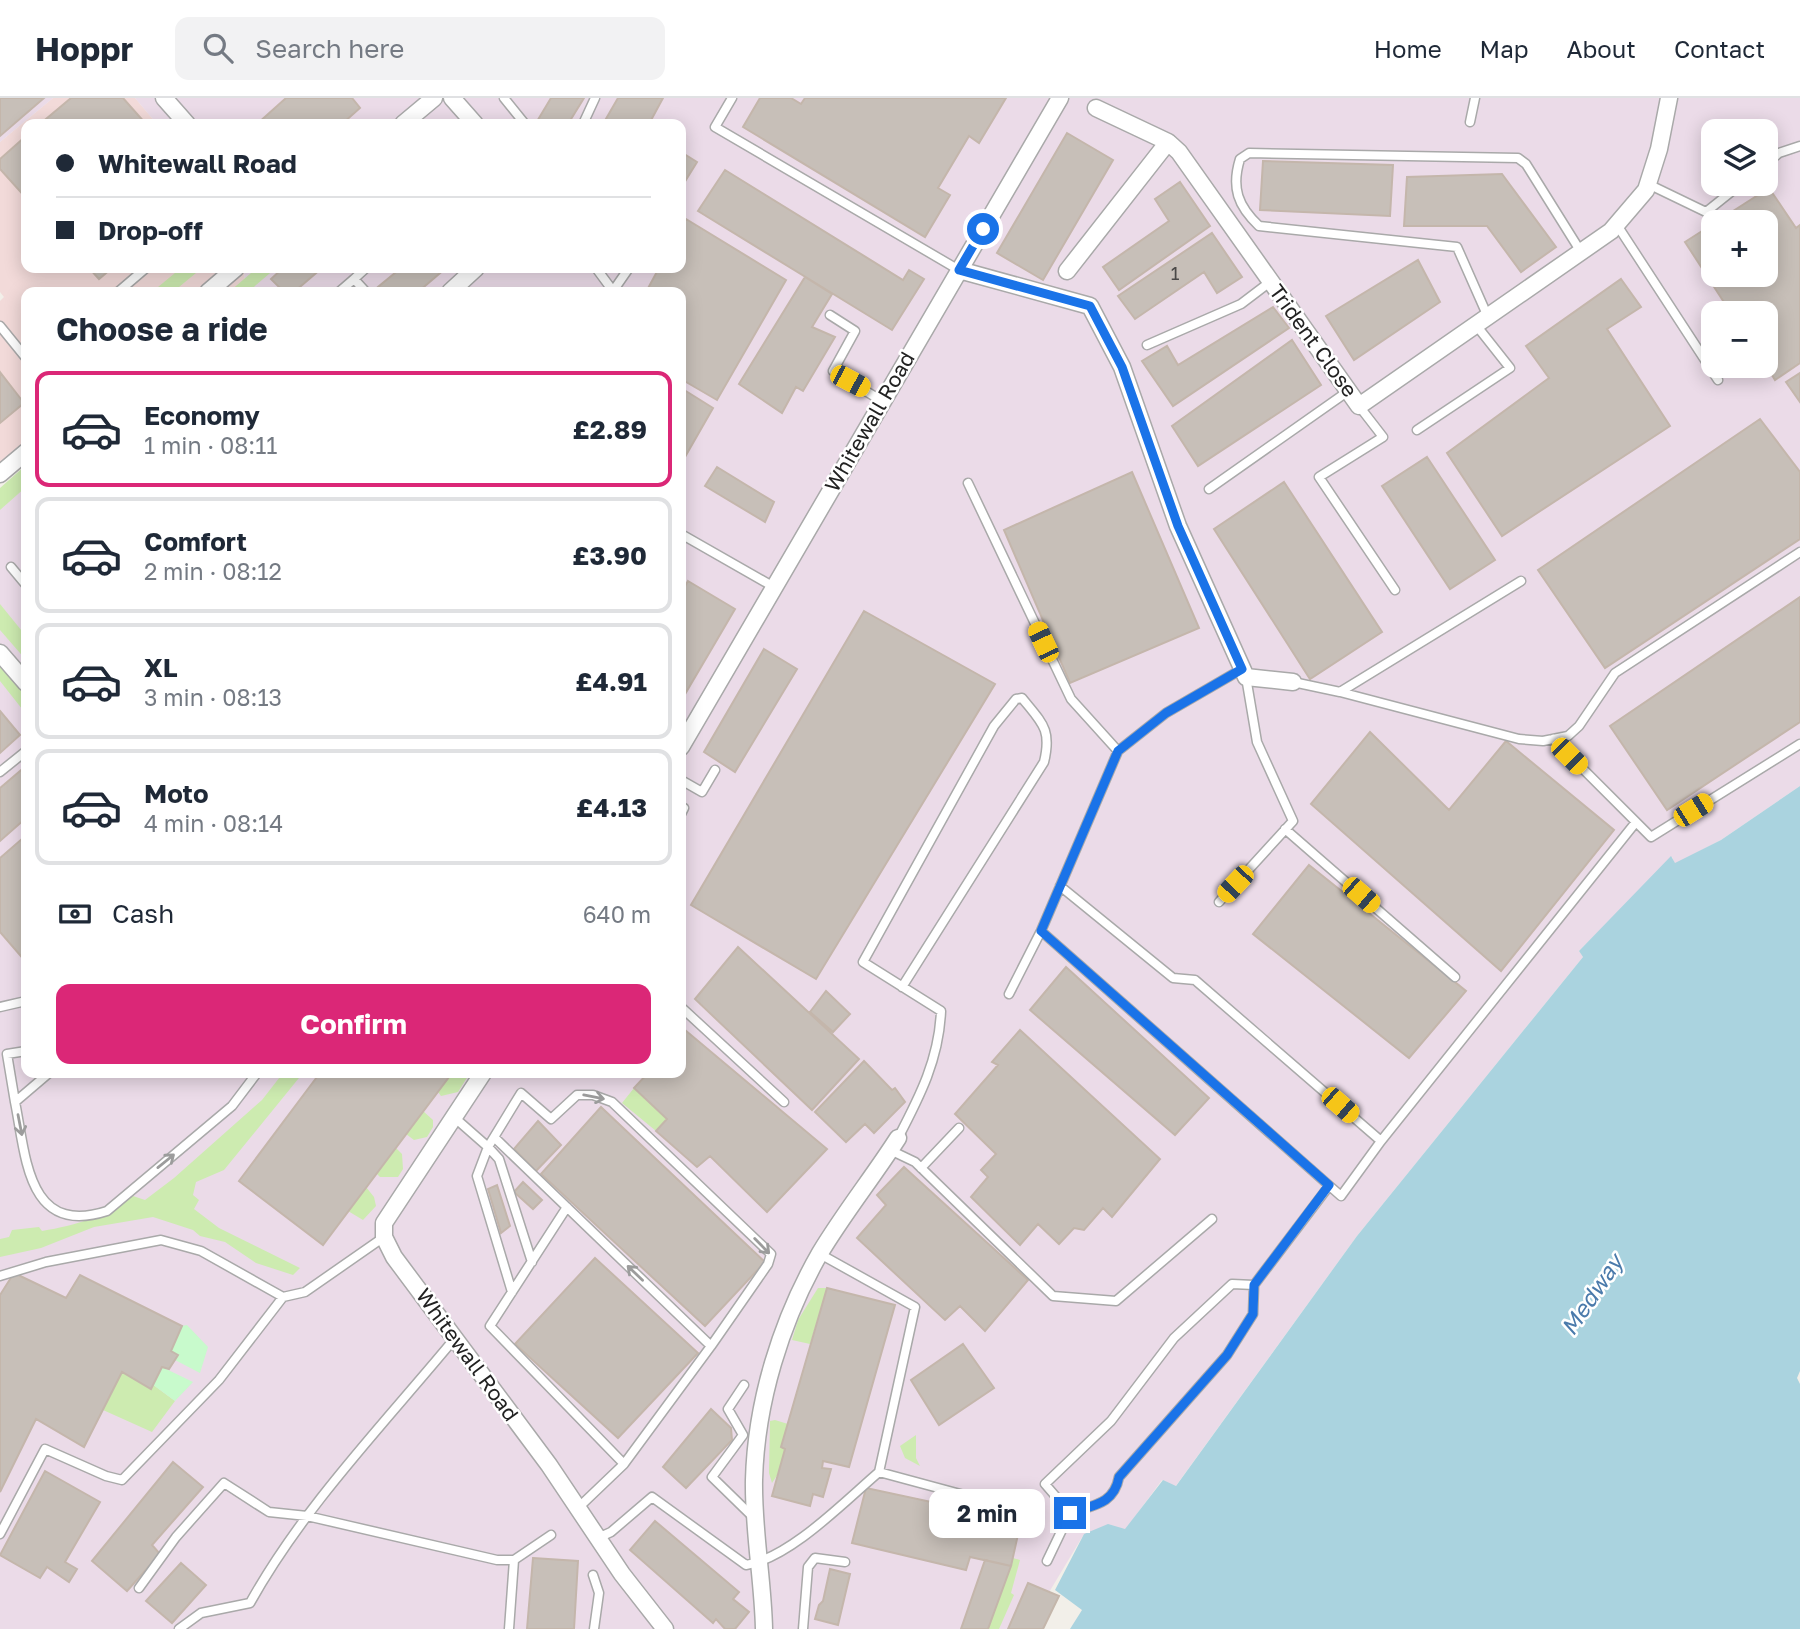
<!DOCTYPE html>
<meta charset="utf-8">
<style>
body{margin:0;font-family:"Golos Text",sans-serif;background:#f2f2f3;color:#1f2937;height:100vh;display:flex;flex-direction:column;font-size:26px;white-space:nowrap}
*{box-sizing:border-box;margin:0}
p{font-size:23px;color:#747a83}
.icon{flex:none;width:38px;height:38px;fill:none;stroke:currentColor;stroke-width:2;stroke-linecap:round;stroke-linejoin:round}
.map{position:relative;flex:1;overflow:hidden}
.panel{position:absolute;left:21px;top:189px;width:665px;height:791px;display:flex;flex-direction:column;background:#fff;border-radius:14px;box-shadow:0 4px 18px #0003}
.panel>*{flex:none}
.top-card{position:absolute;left:21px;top:21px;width:665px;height:154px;border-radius:14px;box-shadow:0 4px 18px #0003;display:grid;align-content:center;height:154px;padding:0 35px;background:#fff}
.tools{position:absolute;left:1701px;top:21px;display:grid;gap:14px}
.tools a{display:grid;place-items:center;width:77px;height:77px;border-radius:14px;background:#fff;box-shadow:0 4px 18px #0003;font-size:35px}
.end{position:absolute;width:32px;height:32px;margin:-16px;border:9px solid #1a73e8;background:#fff;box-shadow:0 0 0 4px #fff}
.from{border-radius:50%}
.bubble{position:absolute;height:49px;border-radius:14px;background:#fff;box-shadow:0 4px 18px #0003;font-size:23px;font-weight:700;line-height:49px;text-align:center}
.car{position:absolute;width:21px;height:42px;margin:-21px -10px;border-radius:9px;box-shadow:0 0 5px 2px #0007;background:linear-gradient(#f5c518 24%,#345 0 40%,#f5c518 0 76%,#345 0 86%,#f5c518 0)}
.top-card b{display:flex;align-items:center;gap:24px;height:66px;font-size:26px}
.top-card b+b{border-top:2px solid #e0e1e3}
.top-card i{width:18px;height:18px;background:#1f2937}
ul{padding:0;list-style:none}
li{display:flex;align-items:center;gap:21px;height:116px;margin:0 14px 10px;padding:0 21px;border:4px solid #e0e1e3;border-radius:14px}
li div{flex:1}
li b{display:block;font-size:26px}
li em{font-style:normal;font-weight:700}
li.selected{border-color:#db2777}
li>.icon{width:63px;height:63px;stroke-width:1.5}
h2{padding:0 35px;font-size:32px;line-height:84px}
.pay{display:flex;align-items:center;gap:18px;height:77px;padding:0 35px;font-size:26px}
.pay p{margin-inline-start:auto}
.button{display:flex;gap:14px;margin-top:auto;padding:14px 35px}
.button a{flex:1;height:80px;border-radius:14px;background:#db2777;color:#fff;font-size:28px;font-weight:700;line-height:80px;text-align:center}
header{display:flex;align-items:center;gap:42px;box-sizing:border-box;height:98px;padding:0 35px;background:#fff;border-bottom:2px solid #e0e1e3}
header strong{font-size:33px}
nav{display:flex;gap:38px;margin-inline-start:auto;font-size:24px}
.search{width:490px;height:63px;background:#f2f2f3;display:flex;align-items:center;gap:18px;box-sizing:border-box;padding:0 24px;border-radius:14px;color:#747a83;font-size:26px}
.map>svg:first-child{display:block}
.commercial{fill:#f2dad9}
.industrial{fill:#ebdbe8;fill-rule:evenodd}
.grass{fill:#cdebb0}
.park{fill:#c8facc}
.water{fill:#aad3df}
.building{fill:#c7bfb8;stroke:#c4b6ab;stroke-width:2}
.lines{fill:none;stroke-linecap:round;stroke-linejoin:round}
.service-casing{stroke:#a9a9a9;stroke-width:11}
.minor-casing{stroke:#a9a9a9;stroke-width:19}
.service{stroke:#fff;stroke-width:8}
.minor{stroke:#fff;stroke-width:16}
.oneway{stroke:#9c9c9c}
.route{stroke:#1a73e8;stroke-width:9}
.labels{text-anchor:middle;stroke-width:5;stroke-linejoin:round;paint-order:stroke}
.number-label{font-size:18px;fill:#4b4948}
.street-label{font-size:21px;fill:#222;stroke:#fff}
.water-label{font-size:23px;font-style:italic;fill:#4a7aab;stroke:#fff}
</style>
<header>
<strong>Hoppr</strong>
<div class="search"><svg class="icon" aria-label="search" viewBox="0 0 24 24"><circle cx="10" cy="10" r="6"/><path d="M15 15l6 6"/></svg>Search here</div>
<nav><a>Home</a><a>Map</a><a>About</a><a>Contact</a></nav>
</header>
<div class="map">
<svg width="1800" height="1531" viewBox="0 0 1800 1531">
<rect width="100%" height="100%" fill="#f2efe9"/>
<path class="commercial" d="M53,0H135L157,26H26V170H244L245,187L251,194H26V366L0,382V203L4,199L0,194V44Z"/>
<path class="industrial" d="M0,0H53L0,44Z
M135,0H1800V688L1721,742L1675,766L1672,759L1579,853L1583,859L1357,1138L1175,1389L1162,1382L1125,1432L1084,1436L1027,1531H0V398L26,376V975H681V194H251L245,188L244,170H681V26H157ZM1713,33H1766V86H1713ZM1713,124H1766V177H1713ZM1713,215H1766V268H1713Z"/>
<path class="grass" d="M181,170H202L173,194H152Z
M257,170H276L248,194H229Z
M26,367V389L0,412V390Z
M0,506L26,538V562L0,532Z
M0,564L26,595V616L0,583Z
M283,975H303L224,1072L196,1084L193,1097L199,1102L194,1111L219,1130L300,1170L293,1177L256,1165L225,1144L200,1138L193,1132L153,1119L94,1129L41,1150L0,1159V1141L9,1139L12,1132L39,1129L42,1133C77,1127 104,1119 133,1098L145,1102L174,1080L262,1002Z
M452,975H470L458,994L441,998L438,994Z
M634,990L667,1021L656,1033L622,1005Z
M423,1013L433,1022V1029L427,1039L414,1042L406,1036Z
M396,1050L402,1056L403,1071L398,1079H380L377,1076Z
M366,1089L374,1099L376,1108L363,1122L348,1113Z
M818,1190H827L810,1246L792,1242L798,1222Z
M122,1274L150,1291L152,1286L175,1303L152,1334L103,1312Z
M775,1322L788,1326L781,1349L785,1351L778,1376L772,1385L769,1375L770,1323Z
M916,1337V1360L920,1368L905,1360L900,1348Z
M1013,1460L1020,1462L1011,1495L1014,1497L999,1531H988Z"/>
<path class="park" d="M187,1227L208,1249L200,1275L175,1262L178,1257L171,1253L182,1228Z
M162,1269L193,1284L175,1303L152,1286Z"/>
<path class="water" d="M1800,688V1273L1797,1280L1800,1286V1531H1070L1082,1512L1055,1492L1084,1436L1108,1426L1125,1431L1163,1382L1176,1388L1357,1138L1583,859L1579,853L1671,758L1675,765L1721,742Z"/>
<path class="building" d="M0,0H44L0,38Z
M71,0H123L146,26H40Z
M286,0H352L360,10L342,26H257Z
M551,0H584L568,26L536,25Z
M618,0H663L649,26H603Z
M760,0H791L801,6L805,0H1006L979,45L969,38L938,90L950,97L925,139L743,29Z
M1067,35L1113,62L1043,182L997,155Z
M26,38V100L0,71V61Z
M681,54L697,64L681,90Z
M1263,63L1393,67L1390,118L1260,112Z
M725,72L903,182L909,172L924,181L892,232L698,113Z
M1502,76L1556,149L1521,174L1487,128H1404L1407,79Z
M1180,84L1210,128L1119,192L1103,169L1169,123L1155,101Z
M1769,90L1796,130L1800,127V265L1775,282L1766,267V215H1731L1685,144L1713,126V177H1766V124H1716Z
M686,121L786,182L717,302L681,281V194H646L659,170H681V131Z
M1212,135L1242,179L1217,195L1204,174L1135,221L1118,198Z
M1418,162L1440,204L1354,262L1326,218Z
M89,170H112L99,181Z
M283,170H322L294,194H284L271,181Z
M401,170H446L418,194H382L378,189Z
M805,179L832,196L812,229L835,239L803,293L796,289L782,315L739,286Z
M1621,181L1641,209L1607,231L1670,328L1502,438L1447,355L1549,280L1526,248Z
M1273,209L1289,230L1173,308L1142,263L1167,248L1178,267Z
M1292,242L1321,287L1198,368L1172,328Z
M0,274L24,305L0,325Z
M1800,275V304L1786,284Z
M681,290L713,310L681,366Z
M1760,321L1800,374V441L1605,570L1538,472Z
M1427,359L1495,462L1450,491L1382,388Z
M717,369L774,404L765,424L705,388Z
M1132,374L1199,530L1070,585L1004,432Z
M1284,384L1382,534L1310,581L1214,431Z
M688,483L735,511L681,603V495Z
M1800,499V624L1667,712L1610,628Z
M864,513L995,586L816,881L691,807Z
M764,551L797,571L735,674L704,654Z
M0,613L20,637L0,655Z
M1370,634L1449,712L1506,643L1614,732L1501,873L1311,706Z
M26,668V720L0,743V690Z
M23,740L26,743V864L0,834V760Z
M1309,767L1466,893L1409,960L1253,836Z
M738,849L859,961L812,1012L695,901Z
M1066,869L1209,1000L1175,1037L1030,912Z
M826,893L850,916L833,934L810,914Z
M685,932L827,1051L767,1114L710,1058L697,1069L656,1033L667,1021L634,990L648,975H681V937Z
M1020,932L1160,1061L1112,1119L1103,1110L1084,1132L1074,1130L1059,1146L1038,1126L1020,1147L971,1099L988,1079L981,1072L996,1056L955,1016L998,967L992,964Z
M864,963L892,992L895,990L905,1004L874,1035L865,1026L846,1044L815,1014Z
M320,975H452L323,1147L239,1083Z
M601,1009L765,1164L705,1228L541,1076Z
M538,1023L561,1047L536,1073L514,1051Z
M904,1069L1028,1182L985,1233L960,1208L945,1222L857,1140L886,1107L877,1097Z
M523,1084L542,1102L533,1111L514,1094Z
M497,1087L510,1128L501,1135L488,1091Z
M595,1160L698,1255L618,1340L515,1246Z
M14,1175L66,1200L80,1177L182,1228L171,1253L178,1257L169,1271L162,1269L151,1291L122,1274L84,1349L36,1321L0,1394V1197Z
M827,1190L895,1207L849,1369L823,1363L822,1370L831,1371L823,1399L813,1396L810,1408L772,1398L785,1351L781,1349Z
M963,1246L994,1290L939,1327L911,1282Z
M711,1311L731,1330L732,1342L686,1390L663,1369Z
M173,1364L203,1389L152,1447L160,1456L127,1493L92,1463Z
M45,1373L100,1404L65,1464L77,1471L69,1484L47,1469L40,1480L0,1457Z
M866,1390L978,1414L977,1423L1019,1432L1011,1468L970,1459L966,1472L852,1445Z
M1029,1412L1037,1416L1035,1424L1026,1421Z
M655,1423L739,1494L733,1501L749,1514L735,1531H725L716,1521L713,1525L630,1452Z
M533,1460L578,1463L574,1531H527Z
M985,1462L1011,1468L988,1531H961Z
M181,1465L206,1487L172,1525L146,1503Z
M830,1471L850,1476L838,1527L815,1521L819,1507L823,1503Z
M1028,1485L1059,1498L1043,1531H1008Z"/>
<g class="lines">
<defs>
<path id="service" d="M504,0L525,26
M732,0L715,29L959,172
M1470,24L1475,0
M583,26L595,0
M1766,66L1779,55L1800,48
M1648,86L1706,114L1741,86
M1617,127L1718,282
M596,170L613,193L629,170
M118,194L146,170
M339,194L354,181
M366,194L354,181L366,170
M830,217L855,233L833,273L882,303
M1488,219L1457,149L1259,128C1238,108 1231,90 1240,61L1249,55L1518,60L1526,66L1581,154
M0,228L26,260
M1147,247L1241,206L1270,184
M1359,308L1383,339L1319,379L1395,492
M1417,332L1510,270L1476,227
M968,385L1071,601L1118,653
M1209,391L1347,294
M681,436L774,489
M11,469L26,487
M1242,571L1166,615L1118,653L1041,833L1341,1098L1381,1043L1636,724
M1293,584L1340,594L1521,483
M1340,594L1519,641L1543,643L1568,638L1579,628L1615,575L1800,454
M1553,641L1651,739L1800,646
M0,674L26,653
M681,682L702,694L715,672
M681,716L684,710
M1285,731L1455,879
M1060,788L1173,880L1195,882L1381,1043
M1219,804L1293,723L1257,644L1246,579
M1009,896L1041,833
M0,909L26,903
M681,909L784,1004
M49,975L15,1004C26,1058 27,1139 107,1113L232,1008L257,975
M15,1004L7,956L26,953
M455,1020L488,1049L521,995L551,1021L577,997H593L612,1004L771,1156L768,1166L711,1248L495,1040
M898,1040C920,998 939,961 941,913L863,864L994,628L1016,601L1022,600C1042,625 1052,631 1044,664L902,889
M890,1052L915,1064L1053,1198L1116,1203L1212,1121
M921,1070L959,1030
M567,1109L490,1228L624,1366L711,1248
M820,1156L915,1209L879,1374
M0,1178L46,1164L161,1142L201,1153L283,1199L305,1194L384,1139
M512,1194L477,1078L488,1049L499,1061L532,1164
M744,1287L728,1311L743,1337L712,1379L753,1419
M578,1410L624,1366
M1070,1415C1094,1407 1114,1406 1119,1379L1227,1257L1253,1216L1254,1187L1329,1088
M0,1436L45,1351L106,1378L122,1382L219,1282L283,1199
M598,1440L611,1434L652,1399L746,1467C790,1460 845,1403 879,1374L979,1401L1025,1428
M514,1462L551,1437
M1047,1463L1070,1415L1045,1386L1111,1323L1174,1240L1232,1186L1254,1187
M593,1477L599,1495L594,1531
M139,1490L176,1439L224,1385L269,1414L307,1418L497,1462H514L509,1531
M179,1531L201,1515L250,1505C304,1408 384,1326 455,1240
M803,1531L808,1469L815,1460L845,1464"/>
<path id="minor" d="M164,0L187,26
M452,0L475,26
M1096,10L1168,44
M403,26L434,0
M959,172L1090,208L1122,269L1178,428L1246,579L1293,584
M1067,173L1168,44L1179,54L1359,308L1611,133L1646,92L1659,51L1669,0
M208,194L236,170
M450,194L476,170
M0,376L26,354
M0,555L26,585
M681,649L1060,0
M483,975L384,1125V1139L394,1159L549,1367L622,1476L665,1531
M764,1531C763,1482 753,1432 754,1382C756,1304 781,1223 820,1155C844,1115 873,1079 898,1040"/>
</defs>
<use href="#service" class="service-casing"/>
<use href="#minor" class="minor-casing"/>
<use href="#service" class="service"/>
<use href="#minor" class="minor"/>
</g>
<defs><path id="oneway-shaft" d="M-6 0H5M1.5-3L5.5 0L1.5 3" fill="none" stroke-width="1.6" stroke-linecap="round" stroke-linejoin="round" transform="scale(1.75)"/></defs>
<g class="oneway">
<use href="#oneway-shaft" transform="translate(594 999) rotate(11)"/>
<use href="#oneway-shaft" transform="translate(20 1027) rotate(79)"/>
<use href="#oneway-shaft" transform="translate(166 1063) rotate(-39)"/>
<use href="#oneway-shaft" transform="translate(762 1148) rotate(46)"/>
<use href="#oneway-shaft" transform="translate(635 1175) rotate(-136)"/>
</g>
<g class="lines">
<path class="route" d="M983,131L959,172L1090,208L1122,269L1178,428L1242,571L1166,615L1118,653L1041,833L1329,1087L1254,1187L1253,1216L1227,1257L1119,1379C1114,1406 1094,1407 1070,1415"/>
</g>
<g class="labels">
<g class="number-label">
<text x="1175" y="182">1</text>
</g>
<g class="street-label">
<text transform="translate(1313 243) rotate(54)" y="7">Trident Close</text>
<text transform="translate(870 324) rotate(-60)" y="7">Whitewall Road</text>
<text transform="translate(467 1257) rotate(54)" y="7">Whitewall Road</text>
</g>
<g class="water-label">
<text transform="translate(1592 1197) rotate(-56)" y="8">Medway</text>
</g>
</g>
</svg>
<div class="tools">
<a><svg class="icon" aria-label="layers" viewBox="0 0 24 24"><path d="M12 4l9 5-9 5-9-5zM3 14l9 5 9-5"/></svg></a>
<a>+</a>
<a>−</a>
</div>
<i class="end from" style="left:983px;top:131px"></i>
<i class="end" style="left:1070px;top:1415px"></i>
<div class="bubble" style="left:929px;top:1391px;width:116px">2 min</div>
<i class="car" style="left:850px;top:283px;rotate:118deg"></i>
<i class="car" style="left:1043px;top:544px;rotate:335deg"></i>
<i class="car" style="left:1569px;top:658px;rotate:135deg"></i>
<i class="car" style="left:1693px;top:712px;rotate:58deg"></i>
<i class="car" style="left:1235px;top:786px;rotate:223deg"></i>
<i class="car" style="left:1361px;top:797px;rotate:131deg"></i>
<i class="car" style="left:1340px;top:1007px;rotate:131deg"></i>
<div class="top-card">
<b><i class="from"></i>Whitewall Road</b>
<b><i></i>Drop-off</b>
</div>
<section class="panel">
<h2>Choose a ride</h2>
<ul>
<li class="selected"><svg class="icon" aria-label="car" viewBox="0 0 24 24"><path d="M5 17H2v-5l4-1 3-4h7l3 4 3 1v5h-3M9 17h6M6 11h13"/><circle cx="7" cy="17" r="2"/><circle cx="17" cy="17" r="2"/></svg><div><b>Economy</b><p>1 min · 08:11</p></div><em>£2.89</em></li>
<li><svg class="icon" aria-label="car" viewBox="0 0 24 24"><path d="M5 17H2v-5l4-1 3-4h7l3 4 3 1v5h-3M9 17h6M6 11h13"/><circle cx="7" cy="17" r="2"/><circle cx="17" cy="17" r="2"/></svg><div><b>Comfort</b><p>2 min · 08:12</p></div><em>£3.90</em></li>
<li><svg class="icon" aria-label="car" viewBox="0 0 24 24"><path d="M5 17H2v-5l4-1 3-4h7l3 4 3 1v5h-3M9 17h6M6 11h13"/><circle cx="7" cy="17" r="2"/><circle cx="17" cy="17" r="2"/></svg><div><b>XL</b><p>3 min · 08:13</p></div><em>£4.91</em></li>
<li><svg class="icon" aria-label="car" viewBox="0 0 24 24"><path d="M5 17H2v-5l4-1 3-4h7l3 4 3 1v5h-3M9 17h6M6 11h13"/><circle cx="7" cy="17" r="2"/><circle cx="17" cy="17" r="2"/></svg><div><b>Moto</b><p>4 min · 08:14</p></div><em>£4.13</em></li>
</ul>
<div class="pay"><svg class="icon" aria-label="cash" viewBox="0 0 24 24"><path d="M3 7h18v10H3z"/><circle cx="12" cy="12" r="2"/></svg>Cash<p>640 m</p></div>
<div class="button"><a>Confirm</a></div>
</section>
</div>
